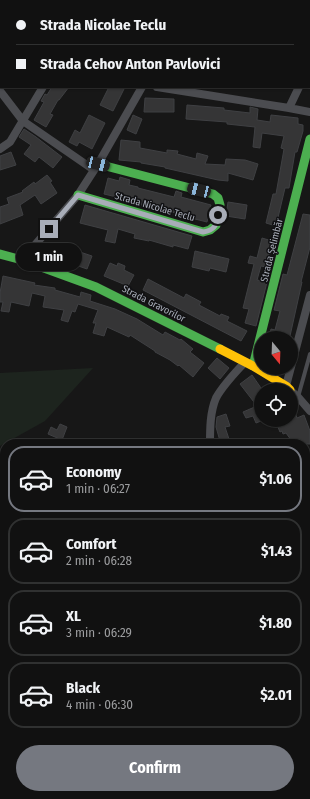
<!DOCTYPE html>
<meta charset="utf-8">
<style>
body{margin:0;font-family:"Fira Sans Condensed",sans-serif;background:#1e1f1f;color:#f1f3f6;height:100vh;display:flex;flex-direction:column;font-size:15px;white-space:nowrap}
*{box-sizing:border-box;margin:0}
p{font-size:13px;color:#9c9d9f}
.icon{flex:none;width:22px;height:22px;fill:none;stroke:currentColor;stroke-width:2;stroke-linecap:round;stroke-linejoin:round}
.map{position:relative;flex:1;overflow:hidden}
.sheet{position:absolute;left:0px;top:439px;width:310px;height:360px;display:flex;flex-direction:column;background:#111;border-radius:16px 16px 0 0;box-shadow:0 1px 3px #0004,0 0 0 1px #303131}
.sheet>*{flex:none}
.top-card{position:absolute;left:0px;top:0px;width:310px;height:88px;box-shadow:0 1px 3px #0004,0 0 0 1px #303131;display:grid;align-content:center;height:88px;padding:0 16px;background:#111}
.needle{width:26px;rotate:161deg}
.tools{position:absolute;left:254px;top:331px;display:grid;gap:8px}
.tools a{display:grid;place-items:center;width:44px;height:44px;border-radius:50%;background:#111;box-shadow:0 1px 3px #0004,0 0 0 1px #303131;font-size:20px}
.end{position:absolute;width:18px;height:18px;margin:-9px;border:5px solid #a8adb8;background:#111;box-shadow:0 0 0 2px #111}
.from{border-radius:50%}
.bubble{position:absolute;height:28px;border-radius:14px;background:#111;box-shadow:0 1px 3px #0004,0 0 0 1px #303131;font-size:13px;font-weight:700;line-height:28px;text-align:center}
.car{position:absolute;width:12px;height:24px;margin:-12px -6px;border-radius:5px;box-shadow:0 0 3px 1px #0007;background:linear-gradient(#222 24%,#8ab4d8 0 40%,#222 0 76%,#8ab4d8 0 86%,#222 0)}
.top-card b{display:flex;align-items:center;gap:14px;height:38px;font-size:15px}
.top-card b+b{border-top:1px solid #303131}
.top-card i{width:10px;height:10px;background:#f1f3f6}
ul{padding:7px 0 0;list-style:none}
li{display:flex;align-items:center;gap:12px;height:66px;margin:0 8px 6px;padding:0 8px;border:2px solid #303131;border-radius:16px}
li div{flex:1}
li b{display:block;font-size:15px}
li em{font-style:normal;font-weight:700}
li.current{border-color:#757880}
li>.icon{width:36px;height:36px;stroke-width:1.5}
.action{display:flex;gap:8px;margin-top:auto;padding:8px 16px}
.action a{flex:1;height:46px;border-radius:24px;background:#757880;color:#fff;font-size:16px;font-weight:700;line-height:46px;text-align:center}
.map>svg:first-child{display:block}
.green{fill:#1d241e}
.building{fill:#353536;stroke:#3f4043}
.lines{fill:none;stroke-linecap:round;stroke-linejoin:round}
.lane{stroke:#4b4c50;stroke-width:4}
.street{stroke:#4b4c50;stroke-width:8}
.fast{stroke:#4caf50;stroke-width:9}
.slow{stroke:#ffc107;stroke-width:9}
.route{stroke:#a8adb8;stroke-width:5}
.labels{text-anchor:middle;stroke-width:3;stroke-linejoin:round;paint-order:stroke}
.street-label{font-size:10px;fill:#a8adb8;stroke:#111113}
</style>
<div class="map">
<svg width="310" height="799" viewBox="0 0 310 799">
<rect width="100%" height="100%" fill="#171717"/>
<path class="green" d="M93,368L45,421L0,446V373Z"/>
<path class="building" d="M52,87H69L59,100H58L50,114L53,115L46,127L34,120L44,102L41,101L45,94L47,95Z
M109,87H125L113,111L100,105Z
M145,98L174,99V112H144Z
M187,105L224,108V110L250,113V107L258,109L257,120L270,122L271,115L298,118V124L303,125V131L297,152H295L289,188H285L276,226L266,223L273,194H276L284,149L281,148L284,136L262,133L260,148L253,147L255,127L227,124V122L186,119Z
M89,115L105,123L92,149L79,142L77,146L69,142L75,130L80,133Z
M133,115L142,119L136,134L127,130Z
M24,129L36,137L62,157L53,168L39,157L35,162L24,154L31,145L19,137Z
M121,140L140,142V148L167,153V150L178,151L177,154L196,159L197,153L208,156L205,164L225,165L226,159L245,160L258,164L253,180L228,173V181L218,180L165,168V167L141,163V162L119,160Z
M11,152L16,165L0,170V156Z
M47,175L52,181L50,182L57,193L41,204L35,195L20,205L23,215L0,224V207L9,204L7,198L23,192L22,191L34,182L35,184Z
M120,177L130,180L129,185L138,187V188L174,197L176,191L182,193L181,197L211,205L207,222L175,214L176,213L141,205L142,203L104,194L108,178L119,181Z
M228,202L247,205L245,219L226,216Z
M85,205L192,236L188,249L173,245V247L149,240V241L134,238L135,234L118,229L115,243L105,241L108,230L80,223Z
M303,214L310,215V247L301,282H302L290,336L285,335L284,338H269L271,329L275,330L280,311L274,310L283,274L287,275Z
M262,238L272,241L266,267L261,266L257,280L267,282L256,326L245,323L249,309L243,308L254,264L248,263L250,256L257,258Z
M54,245L71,250V249L92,256L87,269L67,262L68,260L51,255Z
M195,251L229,259L226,272L210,268L209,271L192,267Z
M110,263L117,266L118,263L125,266L124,270L134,275L128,286L104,276Z
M3,276L35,283L34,285L55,288V290L80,297L81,292L91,295L90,301L115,309L137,319L163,335L165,332L180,340L181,339L193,349L190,352L204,363L193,377L179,365L178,366L170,360L155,352V351L130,335L129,337L107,327L104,336L93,333L96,323H93L98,310L78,304L75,312L72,311L68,322L61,320L64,310L43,307L45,296L32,293L29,306L11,302L9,312L1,311L3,302H0V293Z
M148,279L184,298L186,294L201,302L199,305L220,316L221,314L229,317L227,321L247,331L241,341L143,290Z
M217,358L229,368L220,379L208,368Z
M252,375L261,388V421L256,423L253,416L246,418L243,412L257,406L240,384Z
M292,404L297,418L304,415L310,431V444H294L286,433L283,434L282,431L280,432L275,420H291V405Z
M226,414L230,426L225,427L229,439L220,441L216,427L217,417Z
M60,424L67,427L62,440L48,434L51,427L57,430Z"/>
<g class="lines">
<path class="lane" d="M298,397L310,354"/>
<path class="street" d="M31,0L32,1
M156,1L157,0
M234,1L235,0
M0,61H1
M309,67L310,65
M157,87L289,108L310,112
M0,91L23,121L94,170
M289,108L299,87
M0,149L10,142L43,87
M22,260L78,195L98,164L142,87
M286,386L310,295
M291,391L298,397L310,411
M210,444C210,429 210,412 216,398C223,385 235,373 245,362
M305,585L310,587
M0,621L5,623
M305,687L310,693
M305,714L310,707
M0,769L5,758
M305,780L310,783
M191,794L202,799
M52,799L55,794
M155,799L157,794
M245,799L249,794"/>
<path class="fast" d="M78,195L203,232L210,230L216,225L220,205L218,198L213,194L98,164
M0,254L22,260L96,287L220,349
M253,366L310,139"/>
<path class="slow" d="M220,349L253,366L286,386L290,390"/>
</g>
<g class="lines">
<path class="route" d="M49,229L78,195L203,232C214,230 216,227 218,215"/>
</g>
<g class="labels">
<g class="street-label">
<text transform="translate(155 206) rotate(16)" y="4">Strada Nicolae Teclu</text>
<text transform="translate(271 250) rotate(-76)" y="4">Strada Șelimbăr</text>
<text transform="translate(154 303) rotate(27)" y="4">Strada Gravorilor</text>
</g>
</g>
</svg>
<div class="tools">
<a><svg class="needle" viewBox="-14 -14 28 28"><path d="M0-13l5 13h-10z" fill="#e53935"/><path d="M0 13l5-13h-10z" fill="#9c9d9f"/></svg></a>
<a><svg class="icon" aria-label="locate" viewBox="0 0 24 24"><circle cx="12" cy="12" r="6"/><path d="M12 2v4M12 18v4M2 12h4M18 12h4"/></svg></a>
</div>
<i class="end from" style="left:218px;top:215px"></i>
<i class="end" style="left:49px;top:229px"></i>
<div class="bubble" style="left:16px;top:243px;width:66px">1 min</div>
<i class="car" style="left:98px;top:164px;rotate:104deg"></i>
<i class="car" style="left:199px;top:190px;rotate:284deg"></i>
<div class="top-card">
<b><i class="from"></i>Strada Nicolae Teclu</b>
<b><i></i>Strada Cehov Anton Pavlovici</b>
</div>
<section class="sheet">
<ul>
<li class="current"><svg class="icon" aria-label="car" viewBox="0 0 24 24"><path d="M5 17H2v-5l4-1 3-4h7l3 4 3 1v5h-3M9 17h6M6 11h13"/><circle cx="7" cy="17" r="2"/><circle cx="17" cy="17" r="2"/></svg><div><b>Economy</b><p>1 min · 06:27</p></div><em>$1.06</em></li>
<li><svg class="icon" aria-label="car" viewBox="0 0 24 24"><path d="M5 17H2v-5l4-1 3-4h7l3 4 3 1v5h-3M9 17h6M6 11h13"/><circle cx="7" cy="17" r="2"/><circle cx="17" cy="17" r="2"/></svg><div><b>Comfort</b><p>2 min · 06:28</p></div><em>$1.43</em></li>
<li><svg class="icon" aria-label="car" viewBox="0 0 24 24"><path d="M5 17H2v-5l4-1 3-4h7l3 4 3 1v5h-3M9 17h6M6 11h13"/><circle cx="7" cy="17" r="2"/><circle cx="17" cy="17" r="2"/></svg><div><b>XL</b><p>3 min · 06:29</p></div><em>$1.80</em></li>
<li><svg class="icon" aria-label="car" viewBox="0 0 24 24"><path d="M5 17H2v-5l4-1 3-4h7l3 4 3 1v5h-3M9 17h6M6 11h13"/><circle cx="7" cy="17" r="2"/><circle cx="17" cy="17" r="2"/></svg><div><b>Black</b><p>4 min · 06:30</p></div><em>$2.01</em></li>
</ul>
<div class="action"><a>Confirm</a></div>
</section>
</div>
